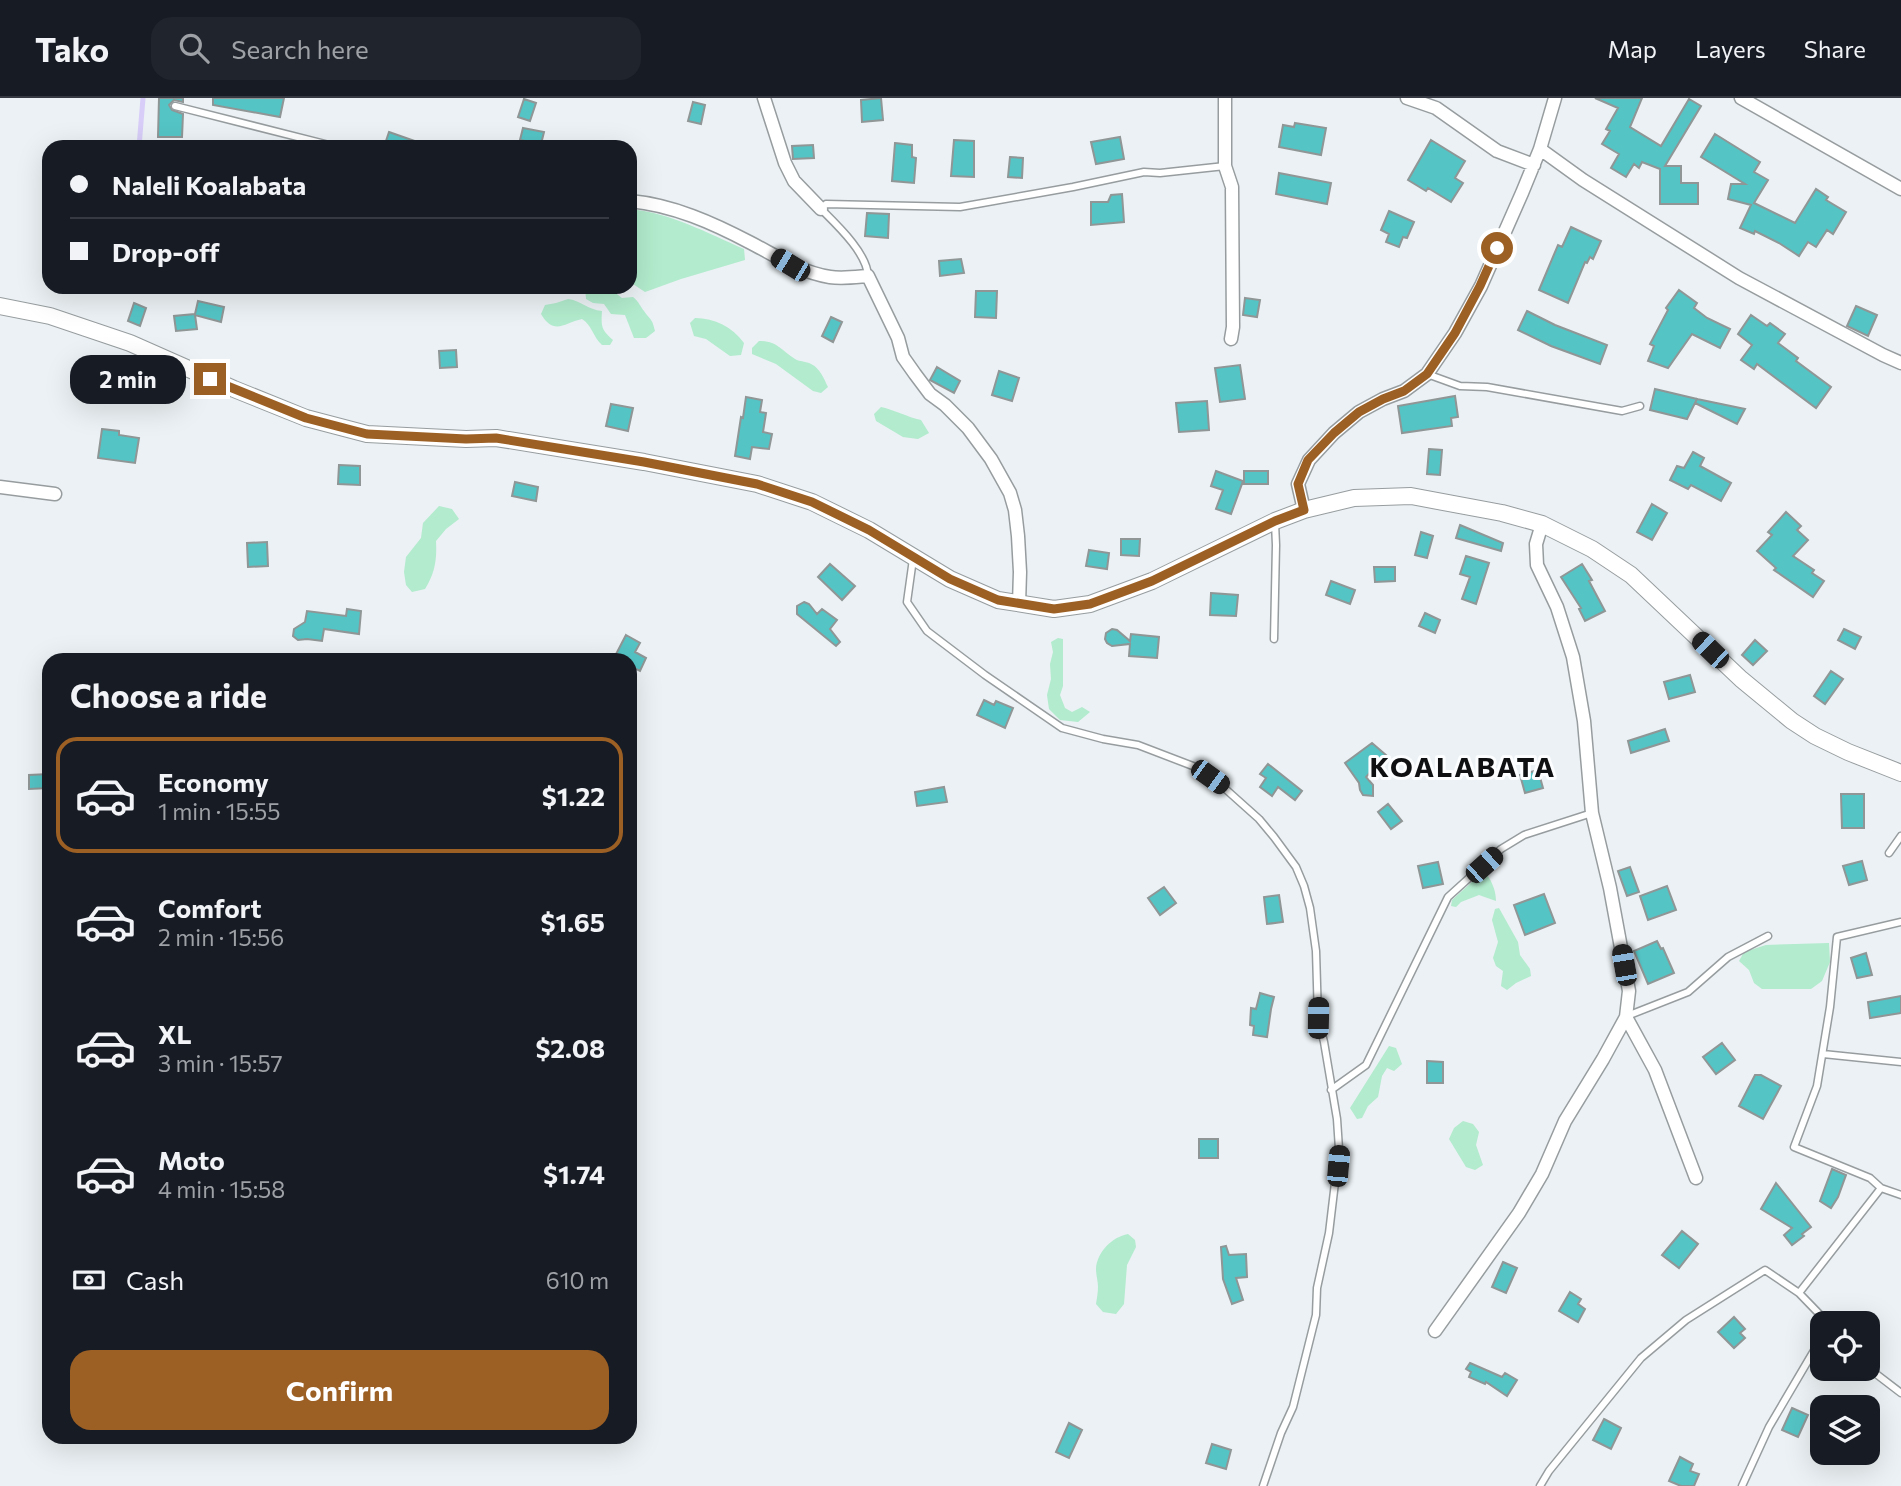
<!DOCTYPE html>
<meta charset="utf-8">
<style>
body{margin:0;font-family:Commissioner,sans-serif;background:#20242c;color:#f1f3f6;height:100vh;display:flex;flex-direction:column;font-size:26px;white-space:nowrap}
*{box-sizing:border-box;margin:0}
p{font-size:23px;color:#9ea1a6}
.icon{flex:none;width:38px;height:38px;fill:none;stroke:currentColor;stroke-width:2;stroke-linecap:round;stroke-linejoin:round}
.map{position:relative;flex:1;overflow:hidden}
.details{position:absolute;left:42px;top:555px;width:595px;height:791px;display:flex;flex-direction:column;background:#171b24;border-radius:21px;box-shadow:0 7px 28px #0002}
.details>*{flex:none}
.hud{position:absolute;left:42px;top:42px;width:595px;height:154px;border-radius:21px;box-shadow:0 7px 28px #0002;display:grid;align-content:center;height:154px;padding:0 28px;background:#171b24}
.buttons{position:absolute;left:1810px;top:1213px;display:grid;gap:14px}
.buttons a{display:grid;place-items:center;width:70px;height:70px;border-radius:14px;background:#171b24;box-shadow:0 7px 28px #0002;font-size:35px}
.end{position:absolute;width:32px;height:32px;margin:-16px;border:9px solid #9d6024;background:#fff;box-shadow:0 0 0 4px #fff}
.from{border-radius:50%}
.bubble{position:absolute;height:49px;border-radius:21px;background:#171b24;box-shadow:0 7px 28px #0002;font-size:23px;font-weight:700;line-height:49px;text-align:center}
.car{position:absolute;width:21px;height:42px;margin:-21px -10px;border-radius:9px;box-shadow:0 0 5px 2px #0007;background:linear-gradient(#222 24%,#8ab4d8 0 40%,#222 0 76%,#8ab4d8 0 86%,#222 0)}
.hud b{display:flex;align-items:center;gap:24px;height:66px;font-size:26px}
.hud b+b{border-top:2px solid #363941}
.hud i{width:18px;height:18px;background:#f1f3f6}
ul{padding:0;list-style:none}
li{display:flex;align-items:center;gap:21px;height:116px;margin:0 14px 10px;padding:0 14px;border:4px solid transparent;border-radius:21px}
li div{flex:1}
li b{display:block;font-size:26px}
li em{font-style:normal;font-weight:700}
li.active{border-color:#9d6024}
li>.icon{width:63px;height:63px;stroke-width:1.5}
h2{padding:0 28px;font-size:32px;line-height:84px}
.pay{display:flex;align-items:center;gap:18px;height:77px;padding:0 28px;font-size:26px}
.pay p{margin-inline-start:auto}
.primary-button{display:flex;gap:14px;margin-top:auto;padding:14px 28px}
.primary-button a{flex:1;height:80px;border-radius:21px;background:#9d6024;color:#fff;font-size:28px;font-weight:700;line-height:80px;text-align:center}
header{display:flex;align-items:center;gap:42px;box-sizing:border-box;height:98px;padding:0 35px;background:#171b24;border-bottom:2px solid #363941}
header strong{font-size:33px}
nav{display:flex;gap:38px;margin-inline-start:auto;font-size:24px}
.search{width:490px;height:63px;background:#20242c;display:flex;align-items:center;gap:18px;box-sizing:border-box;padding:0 24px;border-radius:21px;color:#9ea1a6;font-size:26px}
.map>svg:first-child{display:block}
.green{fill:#b2ebcd}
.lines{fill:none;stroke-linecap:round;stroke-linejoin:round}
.stream{stroke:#d7cdf8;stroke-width:5}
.building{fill:#54c4c5;stroke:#8f9695;stroke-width:2}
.service-casing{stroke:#979d9f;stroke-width:9}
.minor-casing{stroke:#979d9f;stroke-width:15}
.tertiary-casing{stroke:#979d9f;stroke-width:18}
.service{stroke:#fff;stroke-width:6}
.minor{stroke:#fff;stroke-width:12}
.tertiary{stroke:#fff;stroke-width:16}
.route{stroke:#9d6024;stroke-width:9}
.labels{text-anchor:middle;stroke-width:6;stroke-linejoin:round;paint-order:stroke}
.district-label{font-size:28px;font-weight:bold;letter-spacing:2px;fill:#0e1011;stroke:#fbfdff}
</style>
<header>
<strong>Tako</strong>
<div class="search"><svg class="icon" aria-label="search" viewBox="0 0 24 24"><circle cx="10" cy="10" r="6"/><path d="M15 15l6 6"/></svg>Search here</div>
<nav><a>Map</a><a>Layers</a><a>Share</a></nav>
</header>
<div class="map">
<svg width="1901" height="1388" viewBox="0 0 1901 1388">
<rect width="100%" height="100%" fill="#ebf1f4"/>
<path class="green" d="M630,111C671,115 707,135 744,151L745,162L681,181L645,194L630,184Z
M611,189L613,193L622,200L633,199C639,204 640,208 644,213C651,223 652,220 655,233L646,240H634L625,217L611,216L604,206L593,205L586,201L585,189Z
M568,201C580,202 588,212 602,213C601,228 601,232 613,242L610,247H602C593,239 592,227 582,221C564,225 554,238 541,216L545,207L556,205Z
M695,220C715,220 732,229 744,245L741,257L730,258L706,241L694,238L690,225Z
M759,243C777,243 781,252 795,261C800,264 806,263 811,266C820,270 824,281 828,289L821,295L813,293L776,266L752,256V250Z
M881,309C895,312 907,319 921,322L929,335L918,341L903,339L876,323L874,316Z
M439,408L452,411L459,421L446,431L436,443C437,462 435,475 425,491L412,494L406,487L404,474L406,459L421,440L423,425Z
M1058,540L1063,541V588L1060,597L1065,610L1072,614L1082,609L1090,614L1078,624L1060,622L1049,611L1047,597L1051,581L1050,566L1053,554L1051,544Z
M1484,773C1491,781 1496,792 1496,803L1479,797L1461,804L1456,809L1451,808L1452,802Z
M1499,810L1518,844L1520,857L1530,871L1531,878L1516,885L1507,892L1501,888L1503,873L1496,868L1493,860L1498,844L1492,822L1495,811Z
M1829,845L1830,864L1822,883L1811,891H1762L1754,885L1749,872L1739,863L1744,854L1766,847Z
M1389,948L1396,950L1402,966L1394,973L1387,970L1382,978L1378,999L1368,1008L1362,1020L1357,1021L1350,1010Z
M1463,1023L1473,1026L1479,1034L1476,1047L1483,1067L1475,1072L1466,1069L1449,1041L1454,1030Z
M1128,1136L1135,1142L1136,1149L1127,1167L1124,1206L1116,1216L1103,1214L1096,1206C1097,1200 1098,1194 1098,1189C1098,1183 1096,1177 1096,1171C1097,1154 1112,1139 1128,1136Z"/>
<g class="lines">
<path class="stream" d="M139,49L143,0"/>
</g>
<path class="building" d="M159,0H183V4L174,2L169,7L172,12L183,16L182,39H158Z
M213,0H284L280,19L213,7Z
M881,0L883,22L862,24L861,2Z
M1595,0H1642L1630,29L1661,48L1689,1L1701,8L1665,68H1681V85H1698V106H1660V71L1642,64L1639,70L1634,66L1626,79L1611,70L1619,56L1602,46L1610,33L1606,31L1618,10Z
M524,1L536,5L530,23L518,19Z
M693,4L705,7L701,26L688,23Z
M1295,25L1326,30L1321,57L1279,49L1283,27L1294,29Z
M523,30L544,34L541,46L520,42Z
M389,34L426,47V49H384Z
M1715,36L1760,64L1754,74L1768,82L1754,105L1795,125L1816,91L1828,99L1826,102L1846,114L1833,136L1827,132L1816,149L1808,144L1799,158L1779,145L1755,133L1754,136L1740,130L1751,107L1728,101L1731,86H1745L1701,59Z
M1120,39L1124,61L1096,66L1091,44Z
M954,42L974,43V79L951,78Z
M1431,42L1465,63L1455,80L1463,85L1451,104L1428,90L1426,93L1408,82Z
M895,45L912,47V59L916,60L914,85L892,83Z
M813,47L814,60L793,61L792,48Z
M1010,59L1023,60L1022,80L1008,79Z
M1279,75L1331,85L1327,106L1276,96Z
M1122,96L1124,124L1091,127V104H1108L1111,97Z
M1389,113L1414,124L1407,140L1403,139L1399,149L1386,144L1389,136L1381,132Z
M867,115L889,116L888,140L865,138Z
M1571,129L1601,143L1593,161L1590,159L1587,165L1585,164L1568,205L1539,192L1558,147L1562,149Z
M961,161L964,175L940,178L939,163Z
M1679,192L1697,205L1694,210L1707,220L1730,231L1720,250L1692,236L1668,270L1648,263L1654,248L1650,246L1668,212L1666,210Z
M976,193H997L996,220L975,219Z
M1245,200L1260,202L1257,219L1243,217Z
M198,203L224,209L221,224L195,217L197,231L176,233L174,218L195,216Z
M134,205L146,210L140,228L128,223Z
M1856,208L1877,217L1868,238L1847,228Z
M1527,213L1555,227L1607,247L1600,266L1551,248L1518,232Z
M1751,217L1767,228L1770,225L1785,236L1778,245L1798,260L1796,263L1831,289L1816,310L1757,266L1754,271L1741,262L1752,247L1738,236Z
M831,219L842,224L833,244L822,238Z
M456,252L457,269L440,270L439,253Z
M1240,267L1245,301L1220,304L1215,270Z
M937,269L960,283L954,295L930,282Z
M999,273L1019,280L1012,303L992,297Z
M1655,291L1697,301L1687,321L1650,312Z
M1455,298L1458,319L1451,320L1452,328L1402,335L1398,308Z
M746,299L762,302L760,314L766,315L763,334L772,336L769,351L752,349L750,361L735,358L741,319L743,320Z
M1697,301L1745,311L1737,326L1695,305Z
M1207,303L1209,332L1179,334L1176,305Z
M611,306L633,310L628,333L606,328Z
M102,331L119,333V337L139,340L135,365L98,360Z
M1429,351L1442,352L1440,377L1427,376Z
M1693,354L1704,360L1700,368L1731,385L1721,403L1691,387L1688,391L1670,382L1677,368L1684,370Z
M339,367L360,368V387L338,386Z
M1216,373L1243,383L1231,416L1216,411L1223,392L1211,388Z
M1244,373H1268V386H1244Z
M515,384L538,389L536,403L512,398Z
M1652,406L1667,415L1652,442L1637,434Z
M1786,414L1801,428L1797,432L1808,442L1793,458L1814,472L1812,475L1824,483L1813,499L1774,472L1776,470L1757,453L1772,437L1768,434Z
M1460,427L1503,445L1501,453L1456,440Z
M1421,434L1433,438L1427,460L1415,457Z
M1121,441H1140L1139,458L1121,457Z
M267,444L268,468L248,469L247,445Z
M1089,452L1109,455L1107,471L1086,468Z
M1466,458L1489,465L1476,506L1462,501L1470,479L1460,476Z
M830,466L855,488L842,502L818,479Z
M1582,466L1592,482L1589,483L1605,513L1585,523L1579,511L1581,510L1561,479Z
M1374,469H1395V483L1375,484Z
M1331,483L1355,492L1350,506L1326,497Z
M1211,495L1238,497L1236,518L1210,517Z
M804,504L809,506L817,516L822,511L837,522L830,531L840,544L836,548L797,516V508Z
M347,511L361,513L359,536L324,531L322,543L307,541L298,542L293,538L294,531L305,524L307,513L346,518Z
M1425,515L1440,522L1435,535L1419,528Z
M1112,531L1117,532L1130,543L1131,536L1159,539L1157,560L1129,558L1130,546L1112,548L1107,545L1105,541L1106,535Z
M1844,531L1861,539L1855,551L1838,542Z
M626,537L640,545L635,554L646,560L640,573L630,568V562H613Z
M1755,542L1767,553L1753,567L1742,557Z
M1831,573L1843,581L1825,606L1814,598Z
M1690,577L1695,594L1669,601L1664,584Z
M984,602L994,607L996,603L1013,610L1005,630L977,617Z
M1665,631L1669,643L1631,655L1628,643Z
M1372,645L1386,657L1366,679L1373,687V698L1363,697L1360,692L1359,685L1345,665Z
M1268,666L1302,693L1295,702L1278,689L1272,698L1260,689L1266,680L1260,676Z
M1538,672L1543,690L1525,695L1520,677Z
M49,676V690L29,691V677Z
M944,689L947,704L917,708L915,694Z
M1841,696H1864V730H1842Z
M1388,706L1402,723L1391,731L1378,714Z
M1862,763L1867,782L1849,787L1843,768Z
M1438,764L1443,786L1423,790L1418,768Z
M1630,769L1639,794L1627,798L1618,773Z
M1667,788L1676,812L1648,822L1640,798Z
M1164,789L1176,805L1160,817L1148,800Z
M1544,796L1555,825L1525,837L1514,807Z
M1279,797L1283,824L1267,826L1264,799Z
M1657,843L1661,851L1663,850L1674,875L1648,886L1634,853Z
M1866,855L1872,877L1857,880L1851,860Z
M1260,895L1274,899L1271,911L1267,939L1253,937L1254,928L1250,927L1251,910L1256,911Z
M1901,898V915L1870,920L1868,904Z
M1722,945L1735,962L1716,976L1703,959Z
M1427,963L1443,964V985H1427Z
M1755,977H1761L1781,988L1763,1021L1739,1008Z
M1199,1041H1218V1060H1199Z
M1832,1071L1846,1077L1838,1099L1831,1110L1820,1103Z
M1776,1085L1811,1129L1802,1136L1804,1138L1792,1147L1784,1137L1792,1130L1761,1111Z
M1682,1133L1698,1146L1679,1170L1662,1157Z
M1226,1148L1229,1157L1246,1156L1247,1179L1236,1180L1243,1202L1232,1206L1223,1181L1221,1149Z
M1503,1164L1517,1170L1506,1195L1492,1189Z
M1570,1194L1581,1201L1578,1206L1585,1211L1578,1224L1559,1213Z
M1734,1219L1745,1231L1740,1235L1745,1240L1734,1250L1718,1234Z
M1470,1265L1502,1279L1505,1275L1517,1282L1507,1298L1486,1284L1485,1286L1469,1279L1471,1274L1466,1271Z
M1792,1310L1808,1317L1798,1339L1782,1332Z
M1604,1321L1621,1330L1611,1351L1593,1342Z
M1069,1325L1082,1332L1069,1360L1056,1354Z
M1212,1346L1231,1352L1226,1371L1206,1365Z
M1680,1359L1693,1366L1690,1373L1699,1376L1694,1388H1681L1669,1383Z"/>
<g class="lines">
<defs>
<path id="service" d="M175,8L337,49
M868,178C867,155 837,127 821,111L826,106L960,109L1073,89L1144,74L1160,75L1225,68
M1427,276L1460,288L1487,289L1622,313L1640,308
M913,461L907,504L927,533L985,577L1062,630L1103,641L1138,647L1198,670L1221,687L1259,721L1274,739L1296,769L1304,788L1310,810L1316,853L1318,920L1324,944L1337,1021L1339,1051L1329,1135L1317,1190L1316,1217L1293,1309L1281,1335L1263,1388
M1274,541L1276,447L1275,425
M1889,755L1901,738
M1627,918L1688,894L1728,859L1768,838
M1823,956L1901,964
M1331,992L1366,967L1448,799L1501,751L1524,737L1592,715
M1881,1090L1870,1080L1794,1049L1817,988L1830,909L1837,839L1901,824
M1799,1195L1881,1090L1901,1097
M1867,1269L1901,1295
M1540,1388L1549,1373L1641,1260L1686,1222L1765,1172L1799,1195L1828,1225
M1742,1388L1769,1329L1822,1239"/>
<path id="minor" d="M764,0L785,65L794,83L821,111
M1225,0V68L1232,89L1233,229L1231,241
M1407,0L1436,10L1497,53L1534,67
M1741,0L1901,91
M1540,51L1583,82L1739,180L1883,257L1901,265
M630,103C673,107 713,125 751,145C778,159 800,174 830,179C842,181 856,179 868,178L898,240L903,259L915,276L930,296L945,307L968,330L991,361L1010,395L1015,412L1018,438L1020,474L1019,506
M0,389L55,396
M1304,412L1298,386L1309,362L1334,335L1359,314L1383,301L1404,293L1427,276L1455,235L1481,188L1522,95L1540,51L1555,0
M1626,919L1655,972L1696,1080
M1435,1233L1519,1115L1542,1076L1565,1023L1603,961L1626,919L1629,893L1610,790L1592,715L1584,623L1573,559L1557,509L1537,467L1536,446L1542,426"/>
<path id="tertiary" d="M0,208L50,218L130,245L234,291L306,320L367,336L466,341L496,340L644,364L757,386L812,404L869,432L950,481L998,502L1054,511L1090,506L1152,483L1275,423L1304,412L1354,400L1411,398L1502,415L1542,426L1592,451L1631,477L1741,581L1792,623L1815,638L1848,654L1901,675"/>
</defs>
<use href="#service" class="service-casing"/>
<use href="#minor" class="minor-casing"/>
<use href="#tertiary" class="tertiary-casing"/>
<use href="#service" class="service"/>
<use href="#minor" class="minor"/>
<use href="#tertiary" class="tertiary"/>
</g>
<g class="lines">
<path class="route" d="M210,281L306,320L367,336L466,341L496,340L644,364L757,386L812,404L869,432L950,481L998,502L1054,511L1090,506L1152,483L1275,423L1304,412L1298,386L1308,362L1334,335L1359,314L1383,301L1404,293L1427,276L1455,235L1480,188L1497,150"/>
</g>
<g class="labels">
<g class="district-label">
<text x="1463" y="679">KOALABATA</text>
</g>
</g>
</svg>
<div class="buttons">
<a><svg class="icon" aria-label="locate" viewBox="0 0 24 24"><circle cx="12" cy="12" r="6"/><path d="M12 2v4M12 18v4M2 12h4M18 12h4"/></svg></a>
<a><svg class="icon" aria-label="layers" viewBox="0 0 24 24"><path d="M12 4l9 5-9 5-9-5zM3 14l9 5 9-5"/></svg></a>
</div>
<i class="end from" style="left:1497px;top:150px"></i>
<i class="end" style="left:210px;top:281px"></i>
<div class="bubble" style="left:70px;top:257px;width:116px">2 min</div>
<i class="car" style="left:790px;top:167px;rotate:301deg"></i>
<i class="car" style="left:1710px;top:552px;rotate:314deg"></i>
<i class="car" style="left:1210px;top:679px;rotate:126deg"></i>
<i class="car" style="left:1484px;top:767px;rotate:48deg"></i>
<i class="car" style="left:1624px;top:867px;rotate:350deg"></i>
<i class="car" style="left:1318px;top:920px;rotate:1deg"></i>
<i class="car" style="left:1338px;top:1068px;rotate:5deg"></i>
<div class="hud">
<b><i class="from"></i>Naleli Koalabata</b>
<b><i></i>Drop-off</b>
</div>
<section class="details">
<h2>Choose a ride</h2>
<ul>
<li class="active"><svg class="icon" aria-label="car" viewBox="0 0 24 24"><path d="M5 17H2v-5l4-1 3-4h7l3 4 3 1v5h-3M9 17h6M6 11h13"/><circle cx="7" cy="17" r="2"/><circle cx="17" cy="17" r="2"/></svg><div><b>Economy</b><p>1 min · 15:55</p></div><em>$1.22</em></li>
<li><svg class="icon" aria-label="car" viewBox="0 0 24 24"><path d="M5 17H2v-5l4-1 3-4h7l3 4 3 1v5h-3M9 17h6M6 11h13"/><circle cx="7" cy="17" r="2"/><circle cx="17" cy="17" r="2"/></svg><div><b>Comfort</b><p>2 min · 15:56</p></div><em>$1.65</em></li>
<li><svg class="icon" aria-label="car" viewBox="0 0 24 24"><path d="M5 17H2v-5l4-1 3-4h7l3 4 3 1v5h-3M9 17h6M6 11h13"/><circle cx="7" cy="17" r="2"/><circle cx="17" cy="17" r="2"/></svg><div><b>XL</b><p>3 min · 15:57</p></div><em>$2.08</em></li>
<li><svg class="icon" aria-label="car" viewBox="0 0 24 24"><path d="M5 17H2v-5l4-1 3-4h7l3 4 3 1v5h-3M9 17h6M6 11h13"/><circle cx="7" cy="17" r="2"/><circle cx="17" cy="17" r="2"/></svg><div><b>Moto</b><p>4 min · 15:58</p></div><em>$1.74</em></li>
</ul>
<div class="pay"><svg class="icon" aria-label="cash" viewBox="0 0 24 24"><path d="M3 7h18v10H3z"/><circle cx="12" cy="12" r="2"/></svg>Cash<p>610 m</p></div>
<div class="primary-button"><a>Confirm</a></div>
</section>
</div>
